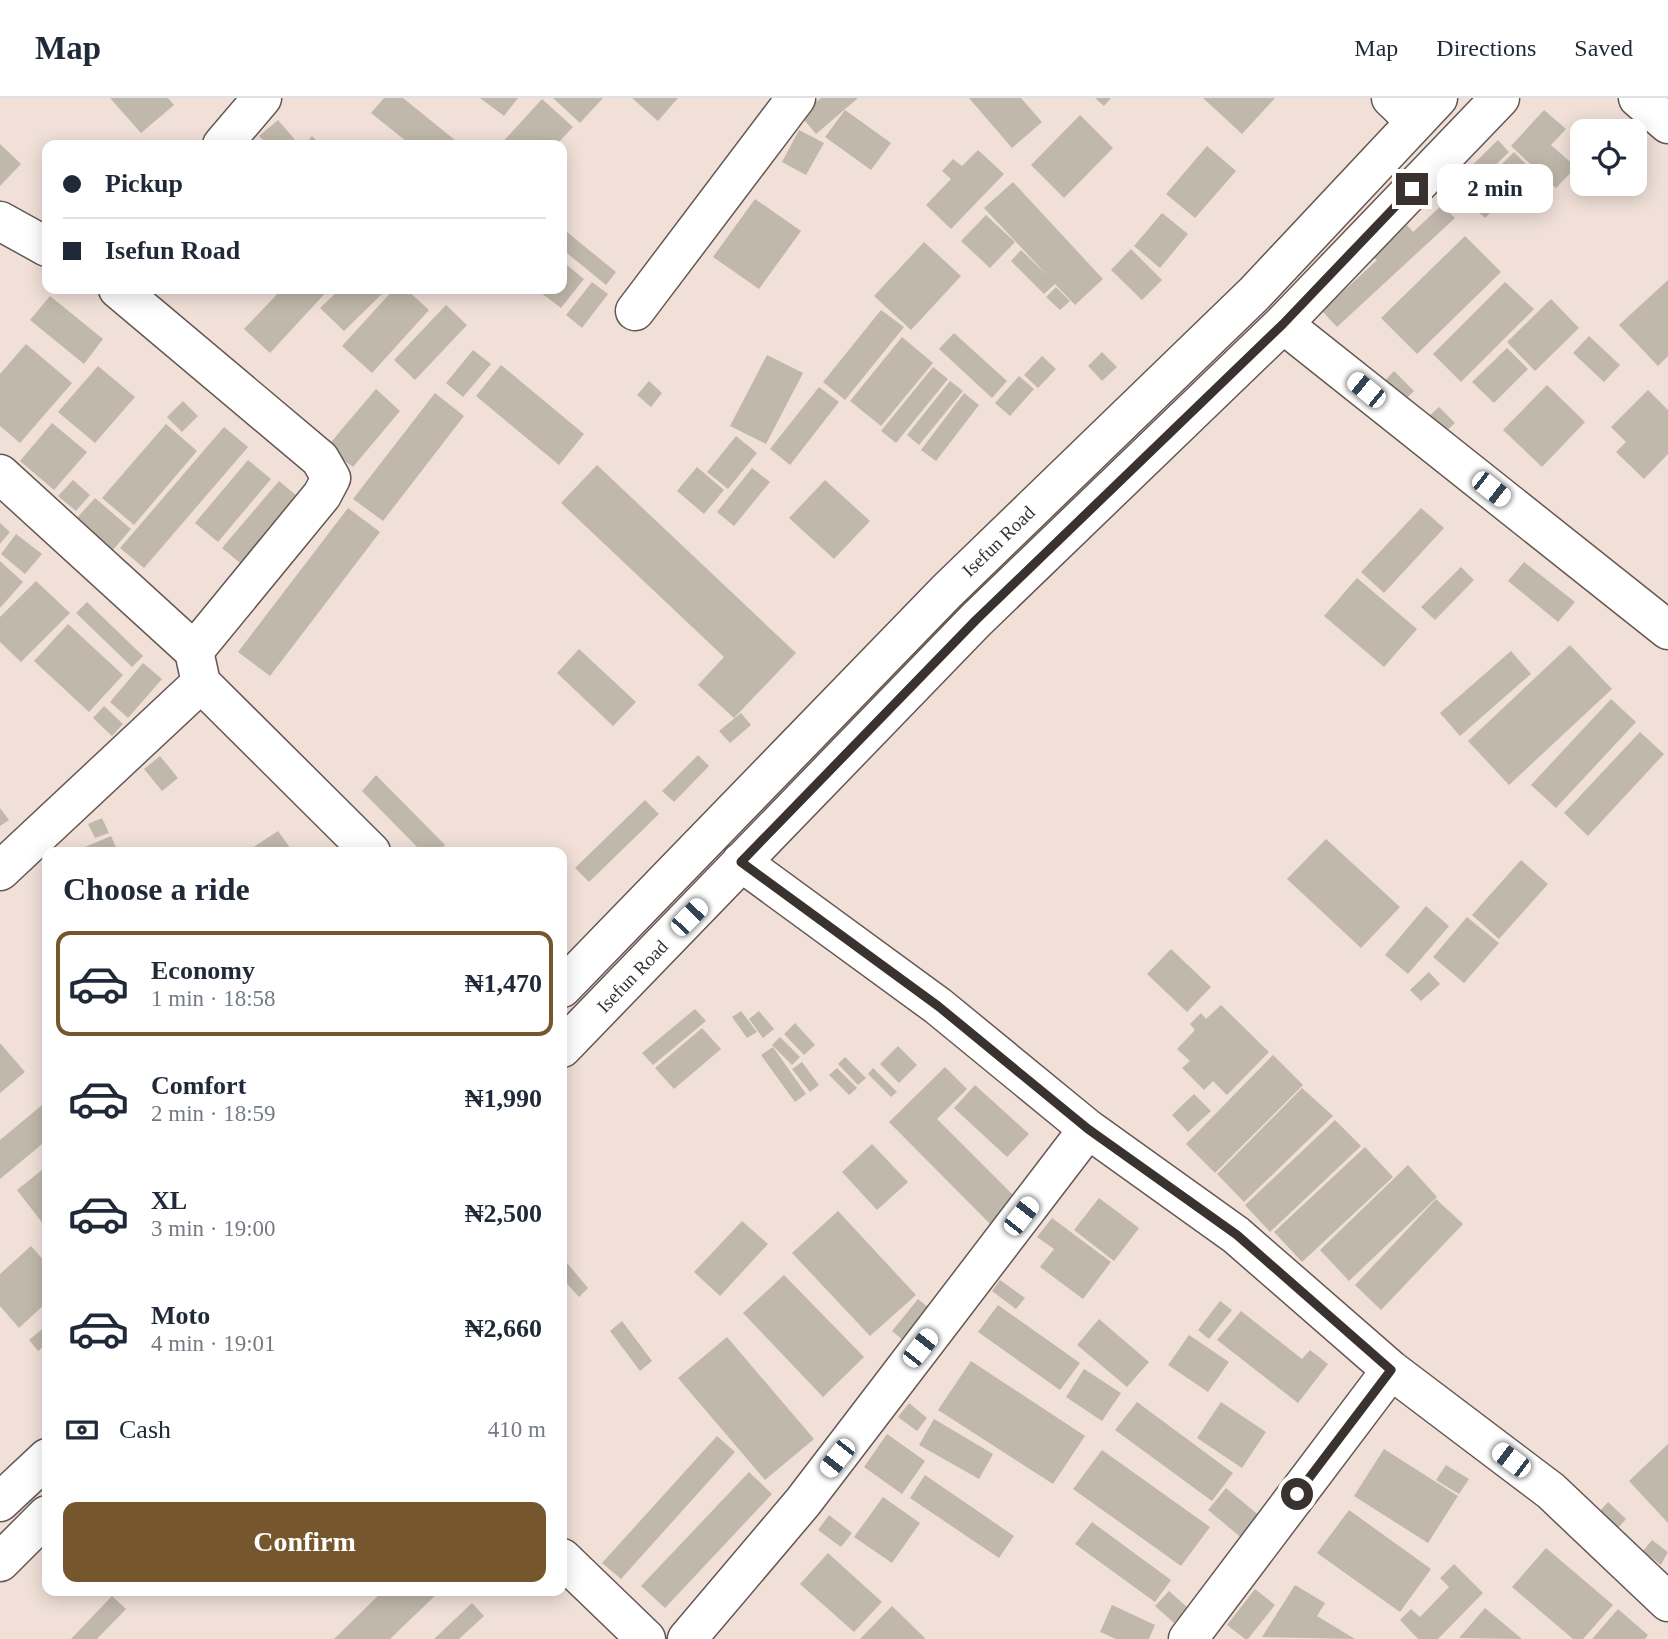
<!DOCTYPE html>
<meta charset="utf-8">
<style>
body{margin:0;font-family:Georgia,serif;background:#f2f2f3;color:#1f2937;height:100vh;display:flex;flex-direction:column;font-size:26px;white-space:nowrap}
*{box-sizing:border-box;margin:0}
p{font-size:23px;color:#747a83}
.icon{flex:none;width:38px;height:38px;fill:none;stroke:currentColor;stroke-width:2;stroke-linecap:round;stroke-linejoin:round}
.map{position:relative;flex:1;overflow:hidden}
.details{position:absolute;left:42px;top:749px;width:525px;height:749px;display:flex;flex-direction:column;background:#fff;border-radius:14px;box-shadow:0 4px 18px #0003}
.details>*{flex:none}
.guide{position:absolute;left:42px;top:42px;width:525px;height:154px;border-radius:14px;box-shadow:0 4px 18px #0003;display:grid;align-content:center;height:154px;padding:0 21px;background:#fff}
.fabs{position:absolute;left:1570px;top:21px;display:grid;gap:14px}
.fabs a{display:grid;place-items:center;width:77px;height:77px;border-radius:14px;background:#fff;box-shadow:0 4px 18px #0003;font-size:35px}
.end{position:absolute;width:32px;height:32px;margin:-16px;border:9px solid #39322f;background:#fff;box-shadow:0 0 0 4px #fff}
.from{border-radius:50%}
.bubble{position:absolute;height:49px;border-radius:14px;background:#fff;box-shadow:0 4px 18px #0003;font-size:23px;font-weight:700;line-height:49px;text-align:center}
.car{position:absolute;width:21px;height:42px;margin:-21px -10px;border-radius:9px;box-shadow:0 0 5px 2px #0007;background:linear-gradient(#fff 24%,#345 0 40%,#fff 0 76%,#345 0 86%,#fff 0)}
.guide b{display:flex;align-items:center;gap:24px;height:66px;font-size:26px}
.guide b+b{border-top:2px solid #e0e1e3}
.guide i{width:18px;height:18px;background:#1f2937}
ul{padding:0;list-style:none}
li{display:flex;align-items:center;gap:21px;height:105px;margin:0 14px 10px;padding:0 7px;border:4px solid transparent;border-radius:14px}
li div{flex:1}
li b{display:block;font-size:26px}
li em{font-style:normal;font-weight:700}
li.current{border-color:#76562c}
li>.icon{width:63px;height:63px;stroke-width:1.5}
h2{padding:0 21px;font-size:32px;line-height:84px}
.pay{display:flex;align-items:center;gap:18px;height:77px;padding:0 21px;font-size:26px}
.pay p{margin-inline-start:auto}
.button{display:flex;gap:14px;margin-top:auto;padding:14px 21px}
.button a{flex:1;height:80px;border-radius:14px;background:#76562c;color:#fff;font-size:28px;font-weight:700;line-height:80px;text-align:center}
header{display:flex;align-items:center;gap:42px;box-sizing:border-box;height:98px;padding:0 35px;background:#fff;border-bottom:2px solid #e0e1e3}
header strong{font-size:33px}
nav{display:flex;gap:38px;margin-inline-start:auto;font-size:24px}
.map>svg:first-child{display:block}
.building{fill:#c0b8ab}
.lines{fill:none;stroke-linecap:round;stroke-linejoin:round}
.minor-casing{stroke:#655751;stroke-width:41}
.minor{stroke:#fff;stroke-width:38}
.route{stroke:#39322f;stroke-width:9}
.labels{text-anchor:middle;stroke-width:7;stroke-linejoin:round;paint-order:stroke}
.street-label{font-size:19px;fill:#39322f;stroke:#fff}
</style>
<header>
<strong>Map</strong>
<nav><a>Map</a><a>Directions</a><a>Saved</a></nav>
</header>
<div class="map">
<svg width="1668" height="1541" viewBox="0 0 1668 1541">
<rect width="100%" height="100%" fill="#f0e0d8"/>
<path class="building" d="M110,0H168L174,7L141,35Z
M384,0H403L461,47H411L371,15Z
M480,0H518L504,18Z
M553,0H603L580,25Z
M632,0H678L658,23Z
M821,0H858L816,36L800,17Z
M969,0H1021L1042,24L1012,50Z
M1095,0H1111L1104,8Z
M1203,0H1275L1242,36Z
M542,1L573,29L556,47H500Z
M845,12L891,45L871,72L825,39Z
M1544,12L1566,31L1551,47L1576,69L1556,90L1511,48Z
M1080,17L1113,50L1064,100L1031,67Z
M278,22L296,43L291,47H268L259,38Z
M799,32L824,45L806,77L782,64Z
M312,38L321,47H304Z
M1498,42L1509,54L1464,97L1453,86Z
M0,46L21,66L0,88Z
M1207,48L1236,73L1195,120L1166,96Z
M978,52L1004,76L951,131L926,107L951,81L942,73L953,61L962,68Z
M1514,54L1533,73L1485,120L1466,102Z
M1013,84L1103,181L1075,207L1055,186L1044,196L1011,163L1021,152L1048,178L984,110Z
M755,101L801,133L759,191L713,159Z
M1442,107L1455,120L1337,229L1322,213L1377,162L1373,159L1407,127L1413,134Z
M1162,115L1188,136L1160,170L1134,148Z
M986,117L1015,144L990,170L961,143Z
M562,130L616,174L606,187L562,151Z
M1465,138L1501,174L1417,256L1381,220Z
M924,144L961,178L911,232L874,198Z
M1131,151L1162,182L1142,202L1111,172Z
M562,163L584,181L561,210L536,191H562Z
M1668,182V258L1658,268L1619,227Z
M592,184L608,196L582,230L566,217Z
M1505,184L1534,211L1461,284L1433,256Z
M1056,189L1070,203L1060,212L1046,199Z
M282,191H329L270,255L244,231Z
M340,191H387L344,233L320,210Z
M394,191H406L429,212L372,275L342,248Z
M50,198L103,241L84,266L30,222Z
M1551,201L1579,230L1535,273L1507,244Z
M446,207L467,227L415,282L394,262Z
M881,212L904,229L845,302L823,284Z
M954,235L1007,283L992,300L939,251Z
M1589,238L1620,267L1604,284L1573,255Z
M902,239L933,265L881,328L850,303Z
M26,246L72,285L20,345L0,328V276Z
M1507,250L1528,271L1494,305L1472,284Z
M473,252L491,266L463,299L446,285Z
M1102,254L1117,269L1102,283L1088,268Z
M767,257L803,275L766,346L730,328Z
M1042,258L1056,271L1038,290L1024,277Z
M501,267L584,336L559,367L476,298Z
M98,268L135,299L95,345L58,314Z
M933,269L948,281L896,345L881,333Z
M1394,273L1414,293L1395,311L1376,292Z
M1019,278L1034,291L1010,318L995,305Z
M649,283L662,295L651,309L637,297Z
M950,283L963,293L919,347L907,337Z
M1547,287L1585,324L1542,369L1503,332Z
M819,289L839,304L790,367L770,351Z
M376,291L400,313L353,369L326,350Z
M1648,292L1668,312V356L1644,381L1616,354L1626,344L1611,329Z
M435,295L464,318L383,423L353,401Z
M964,295L979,307L936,363L921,352Z
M183,303L198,318L182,334L167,319Z
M1439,309L1455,325L1443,336L1427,320Z
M52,325L87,354L54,392L20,363Z
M166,326L197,353L134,427L102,400Z
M224,329L248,349L144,470L120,450Z
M736,338L757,355L728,391L707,374Z
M248,362L271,381L218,444L195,425Z
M597,367L796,555L734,620L698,587L724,559L561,405Z
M697,369L724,392L704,416L677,393Z
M752,370L770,384L734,428L717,414Z
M73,382L90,397L76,413L58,398Z
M825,382L870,423L834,461L789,420Z
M279,383L303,403L245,469L222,450Z
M95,400L131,431L112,453L76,421Z
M348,410L380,434L270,578L238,554Z
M1421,410L1444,430L1384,495L1361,474Z
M0,425L10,434L0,446Z
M16,436L42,456L25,476L1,456Z
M0,463L23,484L0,510Z
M1524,464L1575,504L1558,524L1508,483Z
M1461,469L1474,482L1435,522L1421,509Z
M1357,480L1417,531L1384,569L1324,518Z
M36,483L70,515L21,564L0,544V519Z
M87,504L143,558L132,569L76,515Z
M68,526L123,577L89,614L34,563Z
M1570,547L1612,591L1509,687L1468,643Z
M579,551L636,604L613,628L557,575Z
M1511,553L1531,576L1460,638L1440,615Z
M143,565L162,581L128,620L110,604Z
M1611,601L1636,624L1556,710L1531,687Z
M104,608L123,626L112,638L93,620Z
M741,615L751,627L730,645L719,633Z
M1640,634L1664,656L1588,738L1564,715Z
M698,657L709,668L674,704L662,693Z
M160,658L178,680L162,693L144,671Z
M376,677L445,747L439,754H422L362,693Z
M645,702L659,716L589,784L575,770Z
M0,710L9,722L0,728Z
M102,720L109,735L95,740L88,726Z
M278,733L293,754H246Z
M111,738L118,754H79L78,752Z
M1326,741L1400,809L1361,850L1287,781Z
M1521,762L1548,786L1499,841L1472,817Z
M1426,808L1449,828L1408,876L1385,857Z
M1467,819L1499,845L1464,885L1433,859Z
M1171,851L1211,889L1187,914L1147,876Z
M1429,874L1440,886L1421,903L1410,892Z
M1221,907L1269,954L1227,997L1213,983L1204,992L1182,970L1190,963L1177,951L1195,932L1190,926L1201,915L1206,921Z
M695,911L706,923L653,967L642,955Z
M741,913L757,934L747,940L732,919Z
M759,913L774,931L763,940L749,921Z
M795,925L815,947L804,957L784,936Z
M702,930L721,951L674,991L655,970Z
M780,939L800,959L792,967L772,947Z
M0,945L25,974L0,995Z
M898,948L917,967L899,985L880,966Z
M773,949L806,996L795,1004L761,957Z
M1273,957L1303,987L1215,1075L1186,1046Z
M845,959L866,980L858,987L838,966Z
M802,964L819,987L810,994L792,971Z
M945,969L967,991L937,1021L1023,1107L997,1133L889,1024Z
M837,970L857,990L849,997L829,977Z
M873,970L897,994L891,999L868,976Z
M975,987L1029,1036L1007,1059L954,1010Z
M1302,990L1333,1018L1244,1104L1217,1076Z
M1194,996L1211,1013L1188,1034L1172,1017Z
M47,1003V1042L0,1081V1042Z
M1335,1022L1361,1048L1270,1134L1245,1107Z
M872,1046L908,1084L877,1112L842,1074Z
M1365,1049L1393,1079L1302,1164L1274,1134Z
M1408,1067L1437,1099L1349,1183L1320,1152Z
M47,1068V1124L44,1127L17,1092Z
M1099,1100L1139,1130L1114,1163L1074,1132Z
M1436,1101L1463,1126L1381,1212L1355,1187Z
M838,1113L916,1197L870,1238L792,1155Z
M1052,1120L1111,1164L1083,1201L1040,1169L1054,1151L1037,1139Z
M742,1123L768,1146L720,1198L694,1174Z
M31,1148L47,1166V1204L19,1230L0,1208V1176Z
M562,1159L588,1190L579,1199L562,1180Z
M784,1177L864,1259L823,1299L743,1215Z
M1000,1182L1025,1200L1016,1211L992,1193Z
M918,1201L935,1215L909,1247L892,1233Z
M1220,1203L1232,1212L1209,1241L1198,1232Z
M998,1207L1080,1265L1060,1292L978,1234Z
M1241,1213L1302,1261L1310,1252L1328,1266L1298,1305L1217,1242Z
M1099,1221L1149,1264L1127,1289L1077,1247Z
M622,1223L652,1263L640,1273L610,1233Z
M47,1227V1246L38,1253L29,1242Z
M1189,1237L1229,1264L1208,1294L1168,1267Z
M727,1239L814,1341L765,1382L678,1280Z
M971,1263L1085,1338L1053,1386L938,1312Z
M1084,1271L1121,1295L1102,1323L1066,1299Z
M1137,1304L1233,1375L1212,1403L1115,1332Z
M1221,1304L1266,1334L1242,1370L1197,1340Z
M909,1305L927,1320L917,1333L898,1319Z
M934,1321L993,1356L979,1381L919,1347Z
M887,1336L925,1363L902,1396L864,1369Z
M717,1338L735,1354L621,1481L602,1465Z
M1668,1346V1425L1629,1383Z
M1384,1351L1458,1398L1428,1445L1354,1398Z
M1102,1352L1210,1429L1181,1468L1073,1391Z
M1446,1367L1469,1381L1459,1396L1436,1382Z
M749,1374L772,1396L665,1510L641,1488Z
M925,1377L1014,1438L999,1460L910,1400Z
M1226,1390L1261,1419L1243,1441L1208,1412Z
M883,1399L920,1425L892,1465L854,1439Z
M1608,1404L1626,1421L1618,1430L1600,1413Z
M1349,1412L1431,1471L1400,1514L1317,1455Z
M829,1417L852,1435L841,1449L818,1432Z
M1092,1424L1171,1482L1155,1504L1075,1446Z
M1652,1442L1668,1454L1661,1467L1643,1453Z
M1546,1450L1613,1507L1583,1541H1573L1512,1489Z
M828,1455L882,1504L854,1534L800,1486Z
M1454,1466L1483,1495L1438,1541H1418L1400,1522L1411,1511L1420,1519L1449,1489L1440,1480Z
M1295,1487L1325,1505L1317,1518L1355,1541L1262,1539Z
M1255,1491L1275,1507L1248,1541H1245L1227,1527Z
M383,1493H440L390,1541H334Z
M1169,1493L1188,1510L1174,1525L1155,1508Z
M112,1498L126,1511L97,1541H71Z
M472,1505L484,1518L459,1541H434Z
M1112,1507L1155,1527L1149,1541H1116L1100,1534Z
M892,1508L925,1540L924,1541H860Z
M1485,1510L1522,1541L1459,1540Z
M1618,1511L1648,1537L1645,1541H1592Z"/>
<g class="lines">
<defs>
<path id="minor" d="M1391,0L1415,23
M1638,0L1668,26
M222,47L262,0
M0,123L47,149
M118,191L320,361L331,380L322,397L194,553
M635,213L796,0
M1283,226L1668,532
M0,376L194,553L201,585L371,754
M741,764L938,908L1088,1031L1236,1137L1391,1272L1551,1393L1668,1504
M0,773L201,585
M562,890L947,493L1254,196L1438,0
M562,950L976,522L1283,226L1500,0
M0,1404L47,1360
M562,1460L646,1541
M0,1464L47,1417
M687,1541L803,1404L1088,1031
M1188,1541L1391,1272"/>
</defs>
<use href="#minor" class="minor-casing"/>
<use href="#minor" class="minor"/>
</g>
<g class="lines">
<path class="route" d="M1297,1396L1391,1272L1237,1137L1088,1031L938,908L741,764L976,522L1283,226L1412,91"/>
</g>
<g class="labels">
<g class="street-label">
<text transform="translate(998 443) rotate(-44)" y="7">Isefun Road</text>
<text transform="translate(632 878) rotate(-46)" y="7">Isefun Road</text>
</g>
</g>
</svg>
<div class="fabs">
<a><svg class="icon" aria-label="locate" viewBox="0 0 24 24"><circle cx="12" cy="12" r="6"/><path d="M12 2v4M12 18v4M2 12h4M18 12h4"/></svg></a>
</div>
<i class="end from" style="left:1297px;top:1396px"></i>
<i class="end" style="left:1412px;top:91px"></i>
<div class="bubble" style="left:1437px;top:66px;width:116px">2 min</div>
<i class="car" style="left:1366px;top:292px;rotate:309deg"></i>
<i class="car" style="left:1491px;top:391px;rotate:128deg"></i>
<i class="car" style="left:689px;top:819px;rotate:44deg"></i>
<i class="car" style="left:1021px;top:1118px;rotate:38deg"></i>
<i class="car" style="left:920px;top:1250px;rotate:38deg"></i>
<i class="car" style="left:837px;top:1360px;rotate:218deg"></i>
<i class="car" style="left:1511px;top:1362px;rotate:307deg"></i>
<div class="guide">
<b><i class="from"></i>Pickup</b>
<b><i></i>Isefun Road</b>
</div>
<section class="details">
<h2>Choose a ride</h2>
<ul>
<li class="current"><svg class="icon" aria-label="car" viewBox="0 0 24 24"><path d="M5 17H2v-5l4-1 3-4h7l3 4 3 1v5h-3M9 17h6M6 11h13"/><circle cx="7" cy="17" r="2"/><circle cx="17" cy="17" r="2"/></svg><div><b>Economy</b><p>1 min · 18:58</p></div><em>₦1,470</em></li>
<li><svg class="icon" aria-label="car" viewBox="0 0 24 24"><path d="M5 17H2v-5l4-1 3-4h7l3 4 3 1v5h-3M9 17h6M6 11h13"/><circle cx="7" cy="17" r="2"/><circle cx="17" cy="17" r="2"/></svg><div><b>Comfort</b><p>2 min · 18:59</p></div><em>₦1,990</em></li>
<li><svg class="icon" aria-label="car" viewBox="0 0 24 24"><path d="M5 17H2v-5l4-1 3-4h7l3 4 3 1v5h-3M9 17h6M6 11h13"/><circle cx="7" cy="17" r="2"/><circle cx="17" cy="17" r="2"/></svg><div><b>XL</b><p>3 min · 19:00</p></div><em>₦2,500</em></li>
<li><svg class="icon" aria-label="car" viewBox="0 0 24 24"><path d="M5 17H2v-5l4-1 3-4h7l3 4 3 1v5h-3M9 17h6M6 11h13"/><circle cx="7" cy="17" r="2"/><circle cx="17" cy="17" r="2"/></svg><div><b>Moto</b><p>4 min · 19:01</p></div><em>₦2,660</em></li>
</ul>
<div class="pay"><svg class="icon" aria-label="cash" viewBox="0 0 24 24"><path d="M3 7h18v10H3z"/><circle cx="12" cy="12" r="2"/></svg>Cash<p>410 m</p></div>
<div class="button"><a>Confirm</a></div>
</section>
</div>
